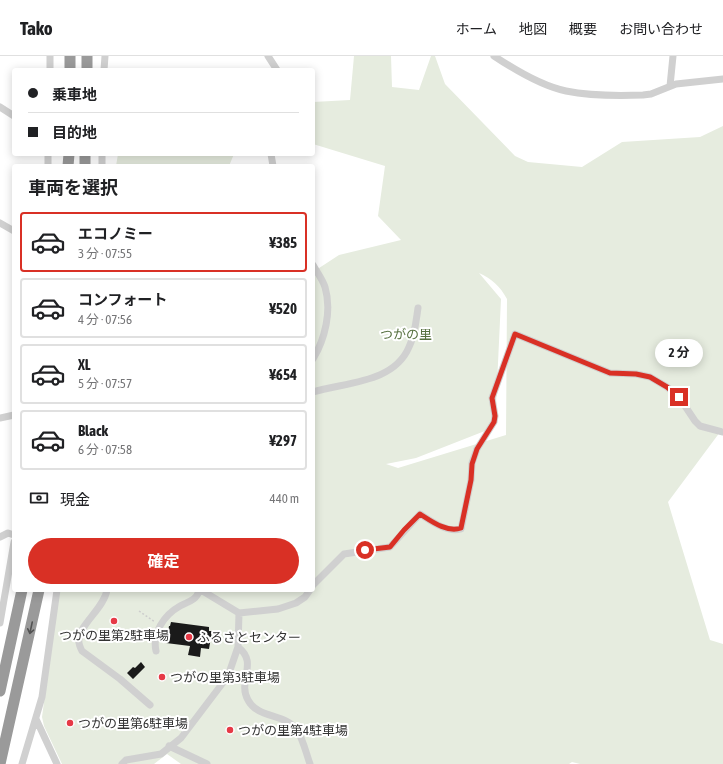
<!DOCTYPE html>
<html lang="ja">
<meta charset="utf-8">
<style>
body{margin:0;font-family:"Asap Condensed","Noto Sans JP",sans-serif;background:#f2f2f2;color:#202124;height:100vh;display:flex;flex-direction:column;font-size:15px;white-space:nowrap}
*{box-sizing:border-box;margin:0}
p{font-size:13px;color:#757577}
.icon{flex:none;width:22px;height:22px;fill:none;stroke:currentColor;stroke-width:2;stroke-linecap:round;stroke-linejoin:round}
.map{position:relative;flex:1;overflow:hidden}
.panel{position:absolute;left:12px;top:108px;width:303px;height:428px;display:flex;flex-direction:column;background:#fff;border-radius:4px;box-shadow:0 2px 10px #0003}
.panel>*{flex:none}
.hud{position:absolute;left:12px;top:12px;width:303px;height:88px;border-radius:4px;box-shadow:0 2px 10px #0003;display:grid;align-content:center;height:88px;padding:0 16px;background:#fff}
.end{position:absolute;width:18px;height:18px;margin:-9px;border:5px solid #d93025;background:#fff;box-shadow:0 0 0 2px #fff}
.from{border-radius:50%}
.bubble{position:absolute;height:28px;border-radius:14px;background:#fff;box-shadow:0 2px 10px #0003;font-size:13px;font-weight:700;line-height:28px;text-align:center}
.hud b{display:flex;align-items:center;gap:14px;height:38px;font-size:15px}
.hud b+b{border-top:1px solid #e0e0e0}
.hud i{width:10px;height:10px;background:#202124}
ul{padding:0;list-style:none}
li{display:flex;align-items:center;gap:12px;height:60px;margin:0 8px 6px;padding:0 8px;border:2px solid #e0e0e0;border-radius:4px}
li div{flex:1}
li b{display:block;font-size:15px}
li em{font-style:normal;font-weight:700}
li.active{border-color:#d93025}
li>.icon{width:36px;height:36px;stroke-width:1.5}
h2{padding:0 16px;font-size:18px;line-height:48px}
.pay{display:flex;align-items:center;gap:10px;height:44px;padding:0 16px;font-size:15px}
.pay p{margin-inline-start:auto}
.button{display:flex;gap:8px;margin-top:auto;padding:8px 16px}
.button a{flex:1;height:46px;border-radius:24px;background:#d93025;color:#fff;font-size:16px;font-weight:700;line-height:46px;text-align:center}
header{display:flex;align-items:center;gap:24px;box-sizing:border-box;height:56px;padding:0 20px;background:#fff;border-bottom:1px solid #e0e0e0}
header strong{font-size:19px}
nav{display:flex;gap:22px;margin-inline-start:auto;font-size:14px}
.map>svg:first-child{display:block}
.green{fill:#e6ecdf;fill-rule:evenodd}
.building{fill:#1a1a1a}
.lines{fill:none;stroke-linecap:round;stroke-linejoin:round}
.path{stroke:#cdcdcd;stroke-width:1.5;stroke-dasharray:2 2;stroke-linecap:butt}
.minor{stroke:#d0d0d0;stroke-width:7}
.highway{stroke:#9a9a9a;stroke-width:11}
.oneway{stroke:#525252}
.route{stroke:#d93025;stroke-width:5}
.poi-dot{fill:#e63946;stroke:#fff;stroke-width:1.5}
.labels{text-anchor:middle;stroke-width:4;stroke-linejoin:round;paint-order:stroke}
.park-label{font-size:13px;fill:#56703f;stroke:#fff}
.poi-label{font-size:13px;fill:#333;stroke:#fff;text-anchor:start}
</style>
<header>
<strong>Tako</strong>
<nav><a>ホーム</a><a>地図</a><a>概要</a><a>お問い合わせ</a></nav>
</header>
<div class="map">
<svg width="723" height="708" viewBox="0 0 723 708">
<rect width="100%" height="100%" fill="#fff"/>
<path class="green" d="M354,0H391L392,31L419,34L431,0H435L445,28L515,100L528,106L582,111L622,86L700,81L723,70V372L668,446L710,584L723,588V708H580L572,706L569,708H181L167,698L154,708H62L44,670L42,661L59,534H313V216L339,199L401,184L378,160L385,110L313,88V46L350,44ZM479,217C492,223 500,230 507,243L506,379L398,412L386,408L416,402L495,371L501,243Z
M118,98H234L229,110H116Z"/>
<path class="building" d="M171,566L209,571V575H212L209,593L201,592L200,601L188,599L190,590L166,587L169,570H170Z
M141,606L145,611L133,623L127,617L133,611L135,612Z"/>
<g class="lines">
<path class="path" d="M139,555L155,566"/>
<path class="minor" d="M268,0L277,14
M494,0C515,14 541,30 566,35C591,40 618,40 643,39L651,38L676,28L723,23
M50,14V0
M104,14L105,0
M670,30L673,0
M0,51L14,60
M271,98L273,110
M48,110V98
M102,110V98
M0,167L14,175
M313,209C317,216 323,224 325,231C332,255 325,283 313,303
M313,336C346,326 394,327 409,291C415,279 416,265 418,252
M0,362L14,359
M0,481L8,477L14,479
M313,529L344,498L390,491L420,458C431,465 447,477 461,473L471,424L472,407L477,393L494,366L495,360L492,342L515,278L610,317L636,318L650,321L667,331L679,341L695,365L700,370L723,376
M107,534C104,552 80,568 79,583C78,587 80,591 82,595L120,623L150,649
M201,534L239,557L278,553L296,547L305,541L310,534
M0,567L14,486
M238,591C259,607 237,625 248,644C258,663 285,657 297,674C303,683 306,697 310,708
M156,595C152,577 164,559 180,550C187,546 196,545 199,535
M36,663L57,708
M169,690L207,708
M22,708L42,641L57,534
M122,708L126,704L161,698L181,682L228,620L238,591L239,557"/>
<path class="highway" d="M70,0V14
M87,0V14
M68,110L69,98
M85,110V98
M0,635L22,534
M0,708L39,534"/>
</g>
<defs><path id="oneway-shaft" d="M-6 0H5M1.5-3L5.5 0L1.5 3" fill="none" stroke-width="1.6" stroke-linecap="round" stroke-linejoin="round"/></defs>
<use class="oneway" href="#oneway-shaft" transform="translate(31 572) rotate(102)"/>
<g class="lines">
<path class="route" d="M365,494L390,491L404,474L420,458C431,465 447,477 461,472L471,424L472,408L477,393L494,366L495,360L492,342L515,278L610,317L636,318L650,321L667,331L679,341"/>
</g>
<g class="poi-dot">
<circle cx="114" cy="565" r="4"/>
<circle cx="189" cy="581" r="4"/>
<circle cx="162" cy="621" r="4"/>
<circle cx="70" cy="667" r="4"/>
<circle cx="230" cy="674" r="4"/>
</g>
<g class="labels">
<g class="park-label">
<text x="406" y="283">つがの里</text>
</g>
<g class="poi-label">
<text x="114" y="584" text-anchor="middle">つがの里第2駐車場</text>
<text x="197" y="586">ふるさとセンター</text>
<text x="170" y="626">つがの里第3駐車場</text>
<text x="78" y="672">つがの里第6駐車場</text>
<text x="238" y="679">つがの里第4駐車場</text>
</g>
</g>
</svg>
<i class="end from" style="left:365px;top:494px"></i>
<i class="end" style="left:679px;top:341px"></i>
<div class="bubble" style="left:655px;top:283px;width:48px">2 分</div>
<div class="hud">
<b><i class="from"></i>乗車地</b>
<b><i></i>目的地</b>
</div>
<section class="panel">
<h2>車両を選択</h2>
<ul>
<li class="active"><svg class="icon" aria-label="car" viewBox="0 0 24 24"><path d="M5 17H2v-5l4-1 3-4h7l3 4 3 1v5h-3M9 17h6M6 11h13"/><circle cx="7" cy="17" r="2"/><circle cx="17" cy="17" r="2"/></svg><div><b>エコノミー</b><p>3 分 · 07:55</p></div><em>¥385</em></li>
<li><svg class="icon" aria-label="car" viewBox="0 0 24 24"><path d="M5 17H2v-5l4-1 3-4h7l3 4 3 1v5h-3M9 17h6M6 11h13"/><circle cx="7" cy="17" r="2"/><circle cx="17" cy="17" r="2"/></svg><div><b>コンフォート</b><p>4 分 · 07:56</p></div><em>¥520</em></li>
<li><svg class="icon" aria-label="car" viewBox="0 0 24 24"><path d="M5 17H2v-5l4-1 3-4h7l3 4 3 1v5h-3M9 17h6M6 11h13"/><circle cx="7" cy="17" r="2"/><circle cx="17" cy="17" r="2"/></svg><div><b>XL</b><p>5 分 · 07:57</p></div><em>¥654</em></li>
<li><svg class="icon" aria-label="car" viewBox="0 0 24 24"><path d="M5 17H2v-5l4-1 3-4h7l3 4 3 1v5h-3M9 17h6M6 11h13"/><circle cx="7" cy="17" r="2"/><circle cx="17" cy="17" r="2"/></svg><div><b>Black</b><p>6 分 · 07:58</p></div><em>¥297</em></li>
</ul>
<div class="pay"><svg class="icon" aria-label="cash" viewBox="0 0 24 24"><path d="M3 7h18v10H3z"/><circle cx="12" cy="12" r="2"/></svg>現金<p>440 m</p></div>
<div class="button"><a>確定</a></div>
</section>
</div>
